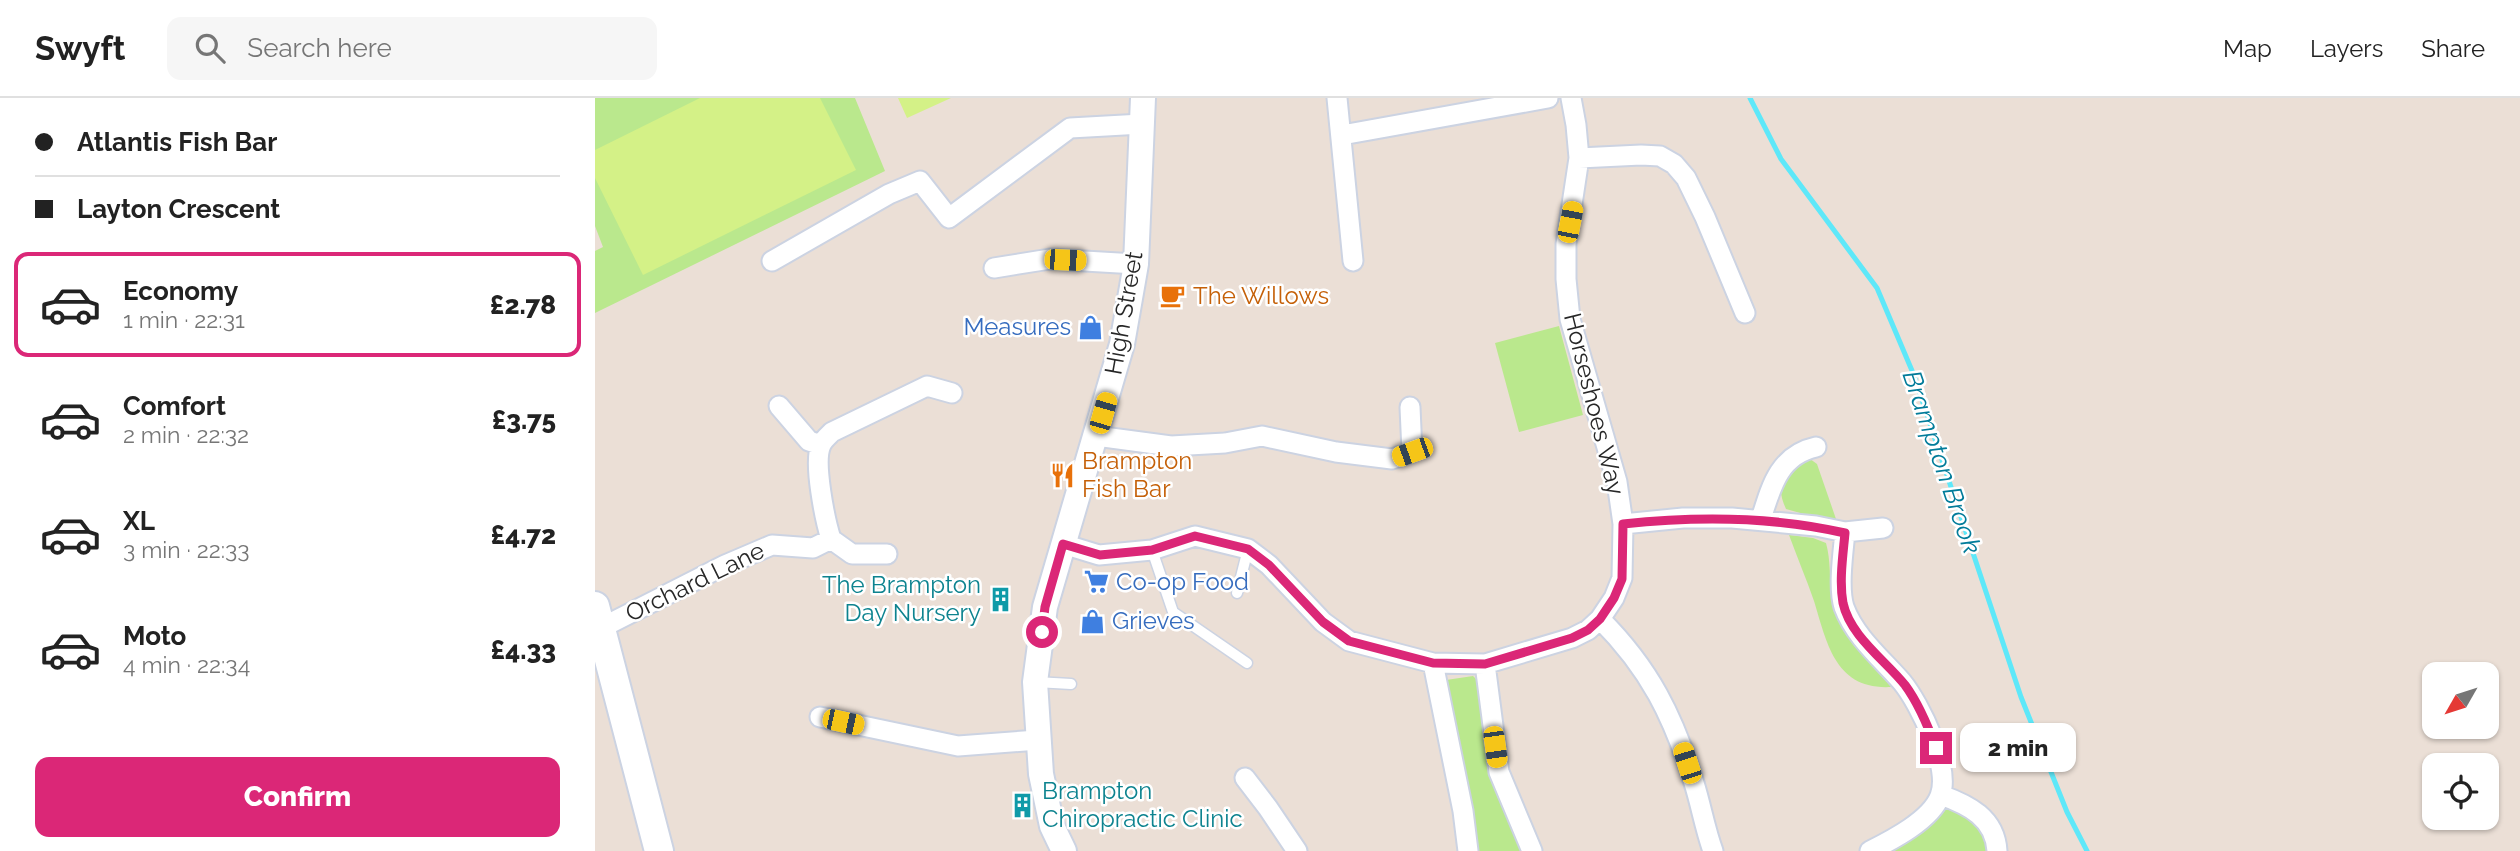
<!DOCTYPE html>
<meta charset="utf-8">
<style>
body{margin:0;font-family:Raleway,sans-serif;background:#f6f6f6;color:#222;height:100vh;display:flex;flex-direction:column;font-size:26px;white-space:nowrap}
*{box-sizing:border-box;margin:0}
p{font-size:23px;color:#767676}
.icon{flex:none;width:38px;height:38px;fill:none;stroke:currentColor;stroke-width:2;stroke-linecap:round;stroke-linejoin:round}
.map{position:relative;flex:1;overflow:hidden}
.side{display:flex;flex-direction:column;background:#fff;width:595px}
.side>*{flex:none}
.banner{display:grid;align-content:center;height:154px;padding:0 35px;background:#fff}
.needle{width:46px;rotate:231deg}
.tools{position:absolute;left:1827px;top:564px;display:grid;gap:14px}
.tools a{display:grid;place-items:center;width:77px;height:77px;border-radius:14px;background:#fff;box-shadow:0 2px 5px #0004;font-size:35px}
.end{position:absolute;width:32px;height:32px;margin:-16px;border:9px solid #db2777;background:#fff;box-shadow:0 0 0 4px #fff}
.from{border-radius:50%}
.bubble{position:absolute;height:49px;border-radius:14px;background:#fff;box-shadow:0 2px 5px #0004;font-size:23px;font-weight:800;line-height:49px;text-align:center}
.car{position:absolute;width:21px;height:42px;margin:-21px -10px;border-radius:9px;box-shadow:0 0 5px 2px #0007;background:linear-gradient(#f5c518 24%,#345 0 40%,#f5c518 0 76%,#345 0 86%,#f5c518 0)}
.banner b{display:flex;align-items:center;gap:24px;height:66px;font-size:26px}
.banner b+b{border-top:2px solid #e0e0e0}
.banner i{width:18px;height:18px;background:#222}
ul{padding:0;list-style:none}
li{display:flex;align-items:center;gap:21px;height:105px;margin:0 14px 10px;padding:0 21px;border:4px solid transparent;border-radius:14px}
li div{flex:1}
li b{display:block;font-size:26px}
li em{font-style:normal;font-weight:800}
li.current{border-color:#db2777}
li>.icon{width:63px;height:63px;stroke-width:1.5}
.button{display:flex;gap:14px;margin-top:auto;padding:14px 35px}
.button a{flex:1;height:80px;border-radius:14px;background:#db2777;color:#fff;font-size:28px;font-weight:800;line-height:80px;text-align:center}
header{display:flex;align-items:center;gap:42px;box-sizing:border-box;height:98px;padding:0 35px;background:#fff;border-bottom:2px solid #e0e0e0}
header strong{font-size:33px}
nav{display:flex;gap:38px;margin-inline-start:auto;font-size:24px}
.search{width:490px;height:63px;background:#f6f6f6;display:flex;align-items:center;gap:18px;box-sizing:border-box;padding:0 24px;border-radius:14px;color:#767676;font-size:26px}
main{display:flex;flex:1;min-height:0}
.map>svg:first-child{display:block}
.green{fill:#bae88d}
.pitch{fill:#d4f187}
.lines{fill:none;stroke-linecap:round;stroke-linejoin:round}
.stream{stroke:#5ee8f9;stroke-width:5}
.service-casing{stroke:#ccd3e2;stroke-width:13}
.minor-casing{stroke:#ccd3e2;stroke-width:23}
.tertiary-casing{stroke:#ccd3e2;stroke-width:28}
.secondary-casing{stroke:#ccd3e2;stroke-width:32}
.service{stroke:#fff;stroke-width:10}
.minor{stroke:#fff;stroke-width:19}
.tertiary{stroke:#fff;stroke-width:24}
.secondary{stroke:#fff;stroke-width:28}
.route{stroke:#db2777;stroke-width:9}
.labels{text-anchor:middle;stroke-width:5;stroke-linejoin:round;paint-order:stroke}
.food-label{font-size:24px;fill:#c56008;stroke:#fff;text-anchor:start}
.street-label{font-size:24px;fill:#272727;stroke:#fff}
.shop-label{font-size:24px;fill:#366cbe;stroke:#fff;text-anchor:start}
.culture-label{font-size:24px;fill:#0d838f;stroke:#fff;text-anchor:end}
.water-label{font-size:26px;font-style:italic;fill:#027c9a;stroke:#fff}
</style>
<header>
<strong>Swyft</strong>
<div class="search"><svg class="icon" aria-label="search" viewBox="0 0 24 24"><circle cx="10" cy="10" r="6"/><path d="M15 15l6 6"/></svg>Search here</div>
<nav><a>Map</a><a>Layers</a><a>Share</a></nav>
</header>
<main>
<section class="side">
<div class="banner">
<b><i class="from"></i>Atlantis Fish Bar</b>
<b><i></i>Layton Crescent</b>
</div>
<ul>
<li class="current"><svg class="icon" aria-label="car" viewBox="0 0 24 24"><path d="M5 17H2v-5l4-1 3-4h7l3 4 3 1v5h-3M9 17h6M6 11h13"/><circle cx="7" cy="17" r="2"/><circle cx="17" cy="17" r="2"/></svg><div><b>Economy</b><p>1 min · 22:31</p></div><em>£2.78</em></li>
<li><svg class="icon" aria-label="car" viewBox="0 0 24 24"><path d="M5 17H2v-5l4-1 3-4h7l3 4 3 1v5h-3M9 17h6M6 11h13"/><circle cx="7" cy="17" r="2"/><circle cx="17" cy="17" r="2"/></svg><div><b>Comfort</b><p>2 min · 22:32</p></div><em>£3.75</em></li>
<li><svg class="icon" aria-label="car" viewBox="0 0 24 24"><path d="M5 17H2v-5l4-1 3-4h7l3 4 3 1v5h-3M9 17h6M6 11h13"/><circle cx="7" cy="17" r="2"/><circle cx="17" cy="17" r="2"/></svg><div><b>XL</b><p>3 min · 22:33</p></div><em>£4.72</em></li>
<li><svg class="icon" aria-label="car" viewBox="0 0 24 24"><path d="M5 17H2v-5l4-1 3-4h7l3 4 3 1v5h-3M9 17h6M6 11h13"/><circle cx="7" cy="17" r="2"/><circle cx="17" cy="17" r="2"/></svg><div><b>Moto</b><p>4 min · 22:34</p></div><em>£4.33</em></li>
</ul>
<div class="button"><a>Confirm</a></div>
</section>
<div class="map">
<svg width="1925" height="753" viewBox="0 0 1925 753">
<rect width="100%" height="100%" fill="#ebdfd6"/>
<path class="green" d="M0,0H260L290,73L0,215V153L8,149L0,128Z
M964,228L988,317L924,334L900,245Z
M1211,358L1222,366L1241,421L1223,420L1191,411C1178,383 1192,376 1211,358Z
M1194,437L1218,440L1231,445C1236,463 1234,480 1237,499C1243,536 1274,561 1296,589C1240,592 1232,545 1219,503C1211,480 1202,459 1194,437Z
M878,578L886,586L928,753H878L846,587L851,582Z
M1351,711L1381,718L1395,753H1292L1329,732Z"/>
<path class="pitch" d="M105,0H225L261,72L48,177L0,80V52Z
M303,0H356L312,20Z"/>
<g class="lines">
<path class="stream" d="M1155,0L1186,61L1282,190L1318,275L1426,599L1472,714L1492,753"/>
<defs>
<path id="service" d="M557,452L578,514L652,565
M642,495L653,451
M441,584L476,586"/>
<path id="minor" d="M742,0L758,163
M747,37L953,0
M984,60L1046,57L1065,58L1079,66L1091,80L1110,119L1150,215
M177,163L294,96L325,83L354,120L475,30L547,26
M399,170L455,161L541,166
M184,308L214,343L226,347
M501,338L576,348L630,345L667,338L741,354L797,361L817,354L815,309
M1166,421C1176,389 1184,357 1221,349
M1028,426L1088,420H1137L1221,428L1250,434L1288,430
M1250,434C1248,455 1243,490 1249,509C1260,539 1287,561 1307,584C1325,606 1356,670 1345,698C1336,722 1297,742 1275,753
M236,441L257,456H292
M468,446L504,457L557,452L600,438L653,451L674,467L728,524L754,543L838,565L890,566L977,540L993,532L1005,521L1019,500L1027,480L1028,426L1022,384L975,221L971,181V146L984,60L981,27L976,0
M1005,521C1055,571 1078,618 1099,685C1106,707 1110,731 1118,753
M6,530L130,467L177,447L218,450L236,441C230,422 218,364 226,347C228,342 234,337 237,334L332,288L357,295
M838,565L868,713L873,753
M890,566L904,674L937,753
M225,619L363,648L443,642
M650,680L673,710L702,753
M1346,697C1374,707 1400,720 1402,753"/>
<path id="tertiary" d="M469,753L457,728L446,676L440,584L450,509L527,246L541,166L548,0"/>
<path id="secondary" d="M0,508L64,753"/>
</defs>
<use href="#service" class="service-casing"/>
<use href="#minor" class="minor-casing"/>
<use href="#tertiary" class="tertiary-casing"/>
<use href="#secondary" class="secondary-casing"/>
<use href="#service" class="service"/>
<use href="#minor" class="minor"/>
<use href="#tertiary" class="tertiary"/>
<use href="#secondary" class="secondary"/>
</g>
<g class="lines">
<path class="route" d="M447,534L450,509L468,446L505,457L557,452L600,438L653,451L674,467L728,524L754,543L838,565L890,566L977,540L993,532L1005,521L1019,500L1027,481L1028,426C1103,418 1176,418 1250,435C1248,457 1244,483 1248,505C1255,538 1290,562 1310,587C1324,606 1333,628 1341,650"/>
</g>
<defs>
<symbol id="cafe-bare" viewBox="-9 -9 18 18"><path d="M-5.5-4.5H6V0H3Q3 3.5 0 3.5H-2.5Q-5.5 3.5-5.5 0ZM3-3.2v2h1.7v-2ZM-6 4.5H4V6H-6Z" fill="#e8710a" stroke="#fff" stroke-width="2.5" paint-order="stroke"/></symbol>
<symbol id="shop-bare" viewBox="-9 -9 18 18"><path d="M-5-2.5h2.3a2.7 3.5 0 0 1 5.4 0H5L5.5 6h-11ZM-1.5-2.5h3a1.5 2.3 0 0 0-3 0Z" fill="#3f7fe0" stroke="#fff" stroke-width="2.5" paint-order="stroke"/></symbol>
<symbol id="restaurant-bare" viewBox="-9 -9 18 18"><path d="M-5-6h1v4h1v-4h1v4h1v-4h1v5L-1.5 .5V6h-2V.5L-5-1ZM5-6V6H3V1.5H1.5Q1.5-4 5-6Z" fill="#e8710a" stroke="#fff" stroke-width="2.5" paint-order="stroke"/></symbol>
<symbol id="supermarket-bare" viewBox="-9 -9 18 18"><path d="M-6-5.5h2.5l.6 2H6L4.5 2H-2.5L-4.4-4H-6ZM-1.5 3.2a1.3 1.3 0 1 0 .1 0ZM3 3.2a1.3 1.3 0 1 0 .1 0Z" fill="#3f7fe0" stroke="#fff" stroke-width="2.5" paint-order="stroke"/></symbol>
<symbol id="building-bare" viewBox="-9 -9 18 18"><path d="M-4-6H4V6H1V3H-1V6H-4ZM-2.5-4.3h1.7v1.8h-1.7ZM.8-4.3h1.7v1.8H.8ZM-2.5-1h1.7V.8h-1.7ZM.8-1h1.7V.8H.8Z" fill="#0f9aa8" stroke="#fff" stroke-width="2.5" paint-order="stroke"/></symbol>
</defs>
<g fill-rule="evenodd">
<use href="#cafe-bare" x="560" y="180" width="35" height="35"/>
<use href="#shop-bare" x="478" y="212" width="35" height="35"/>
<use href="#restaurant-bare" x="450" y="360" width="35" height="35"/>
<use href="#supermarket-bare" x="484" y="466" width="35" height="35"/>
<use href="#building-bare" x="388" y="484" width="35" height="35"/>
<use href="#shop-bare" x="480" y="506" width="35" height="35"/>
<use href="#building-bare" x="410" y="690" width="35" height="35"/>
</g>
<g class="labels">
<g class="food-label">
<text x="598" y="206">The Willows</text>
<text x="487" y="371">Brampton<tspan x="487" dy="28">Fish Bar</tspan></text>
</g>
<g class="street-label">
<text transform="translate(529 215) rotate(-80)" y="8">High Street</text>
<text transform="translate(999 306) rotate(76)" y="8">Horseshoes Way</text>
<text transform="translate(100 484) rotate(-26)" y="8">Orchard Lane</text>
</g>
<g class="shop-label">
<text x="476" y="237" text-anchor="end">Measures</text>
<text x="521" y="492">Co-op Food</text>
<text x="517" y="531">Grieves</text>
</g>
<g class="culture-label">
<text x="386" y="495">The Brampton<tspan x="386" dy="28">Day Nursery</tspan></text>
<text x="447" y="701" text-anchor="start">Brampton<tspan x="447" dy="28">Chiropractic Clinic</tspan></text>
</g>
<g class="water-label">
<text transform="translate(1347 364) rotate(71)" y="9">Brampton Brook</text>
</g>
</g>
</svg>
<div class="tools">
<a><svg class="needle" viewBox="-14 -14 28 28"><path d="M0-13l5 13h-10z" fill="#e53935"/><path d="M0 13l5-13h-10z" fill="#767676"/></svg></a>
<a><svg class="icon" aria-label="locate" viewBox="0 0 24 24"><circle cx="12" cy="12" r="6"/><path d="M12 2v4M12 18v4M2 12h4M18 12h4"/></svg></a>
</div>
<i class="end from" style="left:447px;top:534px"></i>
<i class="end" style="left:1341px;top:650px"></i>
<div class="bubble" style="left:1365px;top:625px;width:116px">2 min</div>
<i class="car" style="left:975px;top:124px;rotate:11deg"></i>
<i class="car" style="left:470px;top:162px;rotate:92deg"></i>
<i class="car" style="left:508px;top:315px;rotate:16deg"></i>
<i class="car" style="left:817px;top:354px;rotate:250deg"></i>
<i class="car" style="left:248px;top:624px;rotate:102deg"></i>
<i class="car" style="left:900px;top:649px;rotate:172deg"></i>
<i class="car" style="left:1092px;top:665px;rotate:342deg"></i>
</div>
</main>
